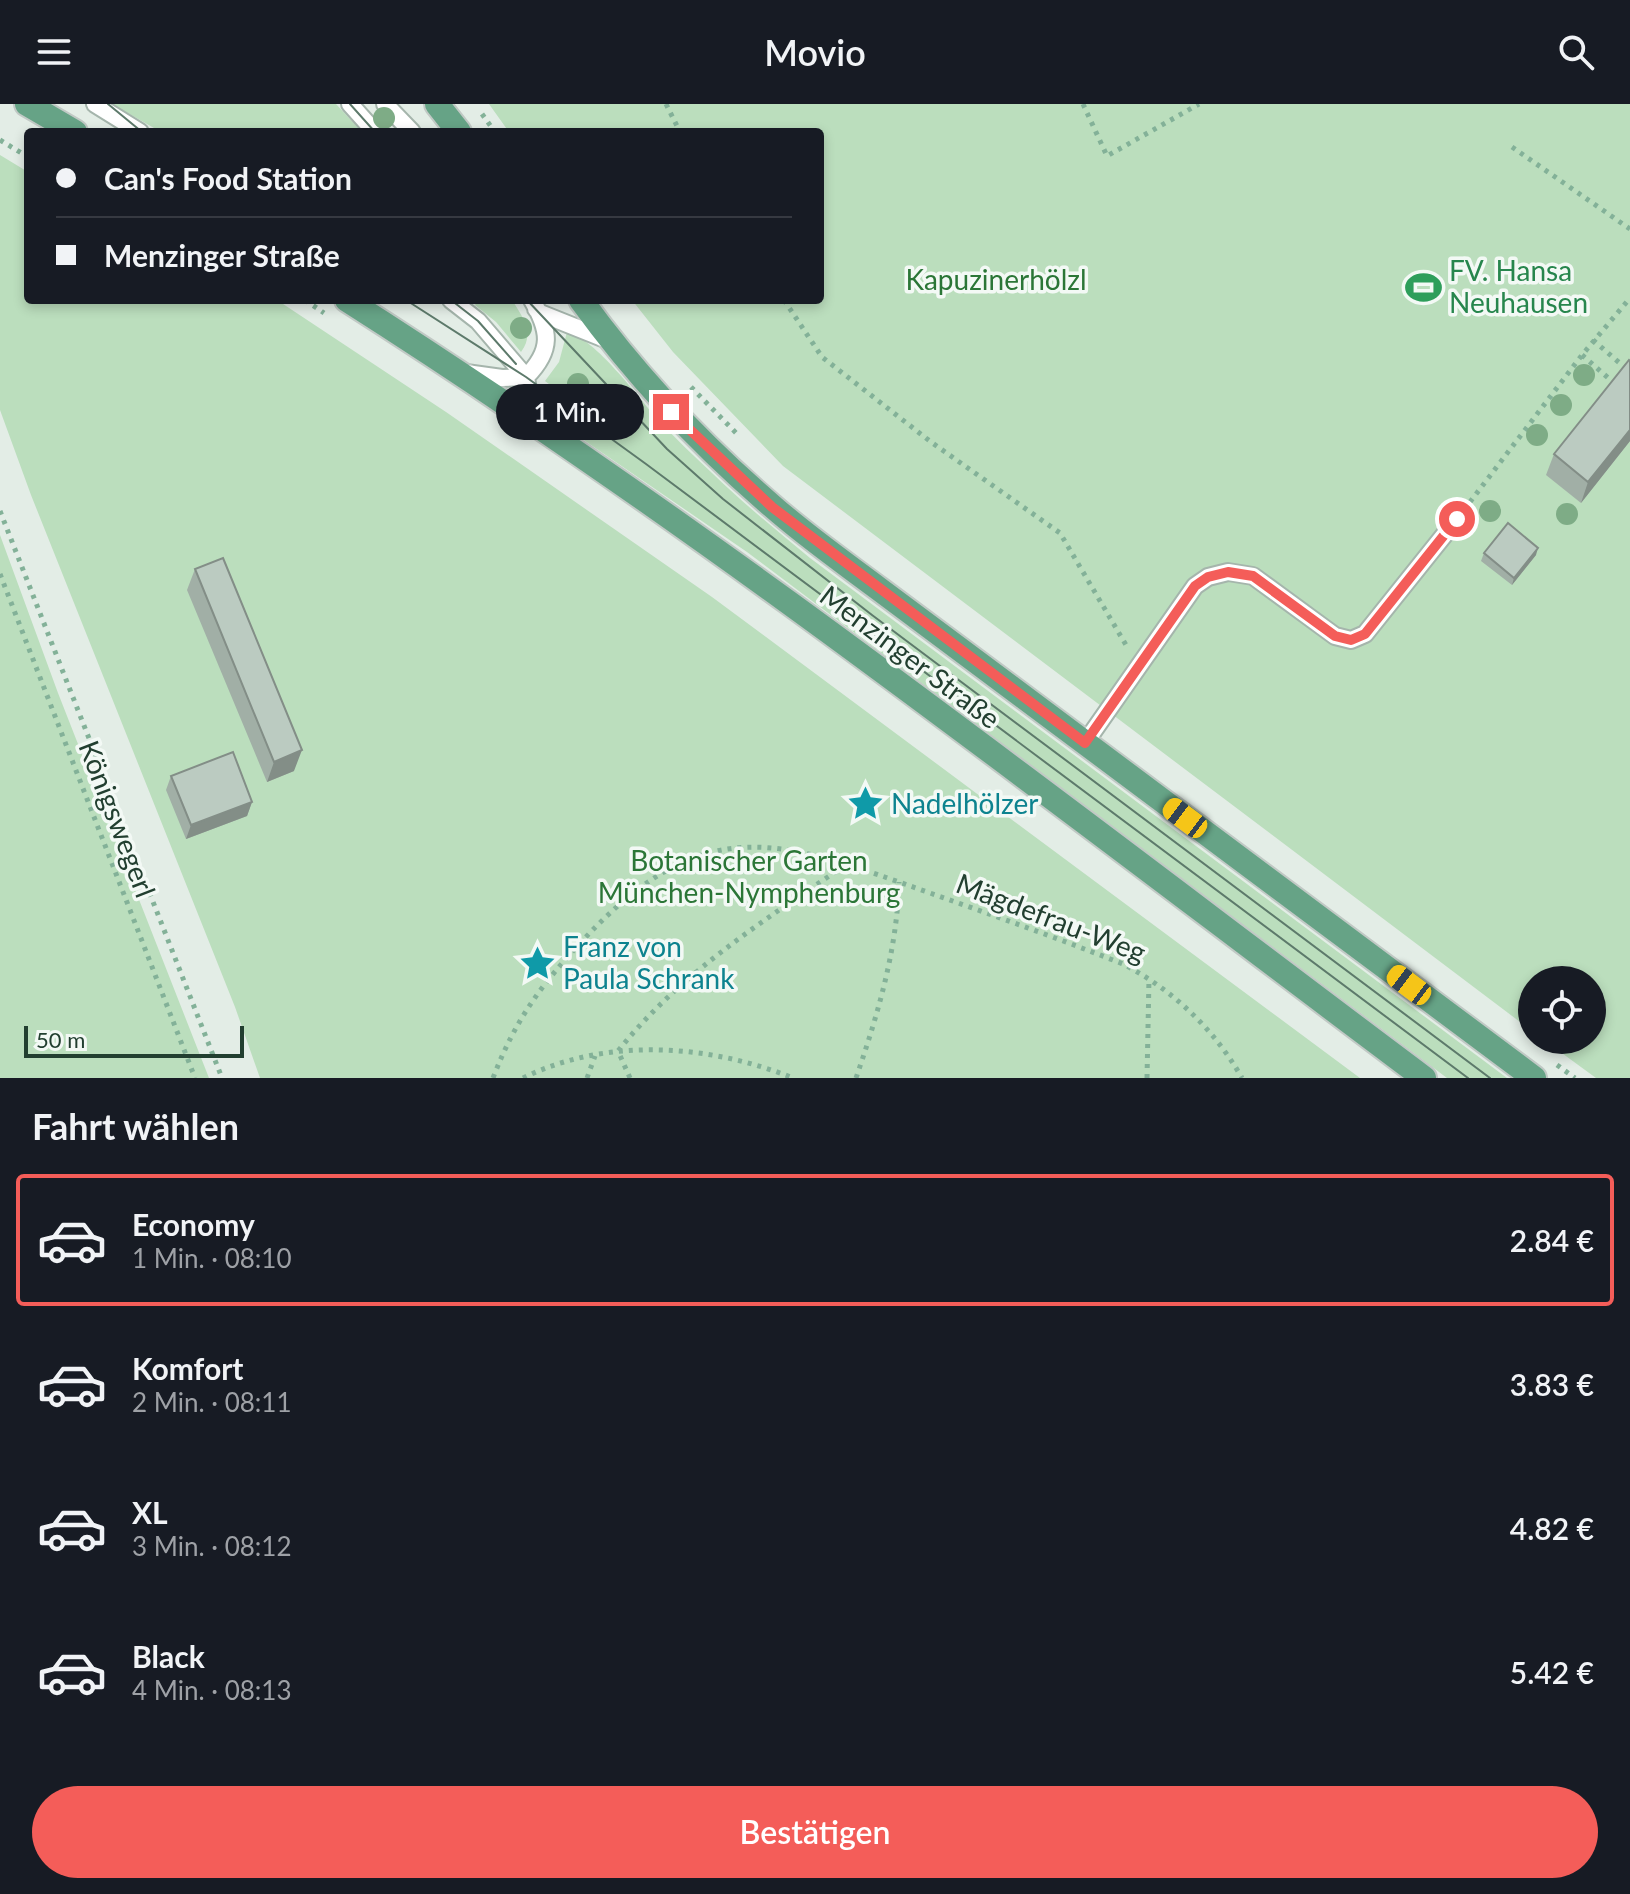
<!DOCTYPE html>
<html lang="de">
<meta charset="utf-8">
<style>
body{margin:0;font-family:Lato,sans-serif;background:#20242c;color:#f1f3f6;height:100vh;display:flex;flex-direction:column;font-size:30px;white-space:nowrap}
*{box-sizing:border-box;margin:0}
p{font-size:26px;color:#9ea1a6}
.icon{flex:none;width:44px;height:44px;fill:none;stroke:currentColor;stroke-width:2;stroke-linecap:round;stroke-linejoin:round}
.map{position:relative;height:974px;overflow:hidden}
.drawer{display:flex;flex-direction:column;background:#171b24;flex:1}
.drawer>*{flex:none}
.banner{position:absolute;left:24px;top:24px;width:800px;height:176px;border-radius:8px;box-shadow:0 4px 12px #0003;display:grid;align-content:center;height:176px;padding:0 32px;background:#171b24}
.tools{position:absolute;left:1518px;top:862px;display:grid;gap:16px}
.tools a{display:grid;place-items:center;width:88px;height:88px;border-radius:50%;background:#171b24;box-shadow:0 4px 12px #0003;font-size:40px}
.scale{position:absolute;left:24px;bottom:20px;width:220px;box-sizing:border-box;padding-left:8px;border:4px solid #223f30;border-top:0;font-size:22px;line-height:28px;white-space:nowrap;color:#223f30;-webkit-text-stroke:6px #f3f9f5;paint-order:stroke}
.end{position:absolute;width:36px;height:36px;margin:-18px;border:10px solid #f45d59;background:#fff;box-shadow:0 0 0 4px #fff}
.from{border-radius:50%}
.bubble{position:absolute;height:56px;border-radius:28px;background:#171b24;box-shadow:0 4px 12px #0003;font-size:26px;font-weight:600;line-height:56px;text-align:center}
.car{position:absolute;width:24px;height:48px;margin:-24px -12px;border-radius:10px;box-shadow:0 0 6px 2px #0007;background:linear-gradient(#f5c518 24%,#345 0 40%,#f5c518 0 76%,#345 0 86%,#f5c518 0)}
.banner b{display:flex;align-items:center;gap:28px;height:76px;font-size:30px}
.banner b+b{border-top:2px solid #363941}
.banner i{width:20px;height:20px;background:#f1f3f6}
ul{padding:0;list-style:none}
li{display:flex;align-items:center;gap:24px;height:132px;margin:0 16px 12px;padding:0 16px;border:4px solid transparent;border-radius:8px}
li div{flex:1}
li b{display:block;font-size:30px}
li em{font-style:normal;font-weight:600}
li.current{border-color:#f45d59}
li>.icon{width:72px;height:72px;stroke-width:1.5}
h2{padding:0 32px;font-size:36px;line-height:96px}
.cta{display:flex;gap:16px;margin-top:auto;padding:16px 32px}
.cta a{flex:1;height:92px;border-radius:48px;background:#f45d59;color:#fff;font-size:32px;font-weight:600;line-height:92px;text-align:center}
header{display:flex;justify-content:space-between;align-items:center;height:104px;padding:0 32px;background:#171b24;font-size:36px;font-weight:600}
.map>svg:first-child{display:block}
.green{fill:#bbdebd}
.lines{fill:none;stroke-linecap:round;stroke-linejoin:round}
.service-casing{stroke:#a5b5ac;stroke-width:20}
.primary-casing{stroke:#c1c9c5;stroke-width:28}
.path{stroke:#83b198;stroke-width:5;stroke-dasharray:4 6;stroke-linecap:butt}
.service{stroke:#fff;stroke-width:16}
.primary{stroke:#66a386;stroke-width:24}
.tram{stroke:#5d7a6b;stroke-width:2}
.tree{fill:#7eac86}
.wall{fill:#a1afa6}
.shaded-wall{fill:#838e87}
.building{fill:#bbcbc1;stroke:#838e87;stroke-width:2}
.route{stroke:#f45d59;stroke-width:10}
.labels{text-anchor:middle;stroke-width:7;stroke-linejoin:round;paint-order:stroke}
.leisure-label{font-size:28px;fill:#27864d;stroke:#f3f9f5;text-anchor:start}
.park-label{font-size:28px;fill:#2b7637;stroke:#f3f9f5}
.street-label{font-size:28px;fill:#223f30;stroke:#f3f9f5}
.culture-label{font-size:28px;fill:#0d838f;stroke:#f3f9f5;text-anchor:start}
</style>
<header><svg class="icon" aria-label="menu" viewBox="0 0 24 24"><path d="M4 6h16M4 12h16M4 18h16"/></svg>Movio<svg class="icon" aria-label="search" viewBox="0 0 24 24"><circle cx="10" cy="10" r="6"/><path d="M15 15l6 6"/></svg></header>
<div class="map">
<svg width="1630" height="974" viewBox="0 0 1630 974">
<rect width="100%" height="100%" fill="#e3ede6"/>
<path class="green" d="M112,0H336L362,28H161Z
M489,0H1630V974H1596L1544,936H1592V876H1532V927L783,362L673,248L632,196H820V28H509Z
M0,51L28,68V196H277L446,308L712,493L1360,974H260L235,903L31,391L0,306Z
M478,196H512C523,213 535,230 521,248L496,218L475,201Z
M567,228C596,235 638,293 659,317C676,335 694,352 712,369C743,399 776,426 810,454L1507,974H1447L747,448L553,315L535,293L536,289L580,320L588,310L545,277L559,258Z
M0,431L58,589L209,974H0Z"/>
<g class="lines">
<defs>
<path id="service" d="M95,0L140,28
M350,0L375,28
M385,0L412,28
M451,196L478,217L526,273L530,299L538,321
M536,205L540,209L610,237
M466,269L502,274L526,273C553,246 550,227 532,196
M1085,639L1195,482L1208,473L1228,468L1253,472L1335,532L1351,536L1365,530L1457,415"/>
<path id="primary" d="M27,0L75,28
M437,0L459,28
M347,196C721,434 1070,709 1424,974
M581,196C636,272 701,341 772,402C806,432 843,458 879,485L1534,974"/>
</defs>
<use href="#service" class="service-casing"/>
<use href="#primary" class="primary-casing"/>
<path class="path" d="M666,0L680,28
M1083,0L1107,52L1199,0
M482,10L495,28
M0,36L28,53
M1512,43L1630,125
M305,196L324,209
M784,196L822,253L931,338L1060,429L1126,541
M1593,236L1630,268
M1582,251L1614,279
M691,283L740,333
M1470,398L1582,251L1630,194
M0,407L222,974
M0,470L195,974
M1557,961L1575,974
M493,974C516,914 542,880 585,834C706,705 781,736 930,789C995,812 1060,835 1123,860C1173,886 1214,925 1242,974
M523,974C606,933 709,940 793,974
M587,974L595,952
M630,974L618,947C680,869 766,815 847,760
M856,974C878,910 897,846 899,778
M1147,974L1149,874"/>
<use href="#service" class="service"/>
<use href="#primary" class="primary"/>
<path class="tram" d="M108,0L142,28
M350,0L375,28
M406,196L526,273L646,360L1468,974
M451,196L478,217L516,260
M527,196L667,345L723,395L872,511L1490,974"/>
</g>
<g class="tree">
<circle cx="384" cy="14" r="11"/>
<circle cx="521" cy="224" r="11"/>
<circle cx="1584" cy="271" r="11"/>
<circle cx="578" cy="280" r="11"/>
<circle cx="1561" cy="301" r="11"/>
<circle cx="1537" cy="331" r="11"/>
<circle cx="1490" cy="407" r="11"/>
<circle cx="1567" cy="410" r="11"/>
</g>
<path class="wall" d="M1630,257V337L1581,399L1546,371L1554,350Z
M1484,449L1536,451L1512,481L1481,457Z
M195,465L294,667L267,678L187,486Z
M171,672L252,698L247,712L186,735L166,686Z"/>
<path class="shaded-wall" d="M1630,326V337L1581,399L1588,378Z
M1538,444L1536,451L1512,481L1514,474Z
M302,646L294,667L267,678L274,658Z
M252,698L247,712L186,735L191,721Z"/>
<path class="building" d="M1629,256L1630,257V326L1588,378L1554,350Z
M1508,419L1538,444L1514,474L1484,449Z
M223,454L302,646L274,658L195,465Z
M233,648L252,698L191,721L171,672Z"/>
<g class="lines">
<path class="route" d="M671,308L772,403L1085,639L1195,482L1208,473L1228,468L1253,472L1335,532L1351,536L1365,530L1457,415"/>
</g>
<defs>
<symbol id="stadium-bare" viewBox="-9 -9 18 18"><path d="M0-5a6.5 5 0 1 0 0 10a6.5 5 0 1 0 0-10ZM-3.5-1.8h7v3.6h-7Z" fill="#2e9e5b" stroke="#f3f9f5" stroke-width="2.5" paint-order="stroke"/></symbol>
<symbol id="sight-bare" viewBox="-9 -9 18 18"><path d="M0-6L1.8-2.2L6-1.7L2.9 1.2L3.7 5.4L0 3.3L-3.7 5.4L-2.9 1.2L-6-1.7L-1.8-2.2Z" fill="#0f9aa8" stroke="#f3f9f5" stroke-width="2.5" paint-order="stroke"/></symbol>
</defs>
<g fill-rule="evenodd">
<use href="#stadium-bare" x="1398" y="158" width="51" height="51"/>
<use href="#sight-bare" x="840" y="674" width="51" height="51"/>
<use href="#sight-bare" x="512" y="834" width="51" height="51"/>
</g>
<g class="labels">
<g class="leisure-label">
<text x="1449" y="177">FV. Hansa<tspan x="1449" dy="32">Neuhausen</tspan></text>
</g>
<g class="park-label">
<text x="996" y="186">Kapuzinerhölzl</text>
<text x="749" y="767">Botanischer Garten<tspan x="749" dy="32">München-Nymphenburg</tspan></text>
</g>
<g class="street-label">
<text transform="translate(910 553) rotate(37)" y="10">Menzinger Straße</text>
<text transform="translate(117 715) rotate(69)" y="10">Königswegerl</text>
<text transform="translate(1051 814) rotate(21)" y="10">Mägdefrau-Weg</text>
</g>
<g class="culture-label">
<text x="891" y="710">Nadelhölzer</text>
<text x="563" y="853">Franz von<tspan x="563" dy="32">Paula Schrank</tspan></text>
</g>
</g>
</svg>
<div class="tools">
<a><svg class="icon" aria-label="locate" viewBox="0 0 24 24"><circle cx="12" cy="12" r="6"/><path d="M12 2v4M12 18v4M2 12h4M18 12h4"/></svg></a>
</div>
<div class="scale">50 m</div>
<i class="end from" style="left:1457px;top:415px"></i>
<i class="end" style="left:671px;top:308px"></i>
<div class="bubble" style="left:496px;top:280px;width:148px">1 Min.</div>
<i class="car" style="left:1185px;top:714px;rotate:307deg"></i>
<i class="car" style="left:1409px;top:881px;rotate:307deg"></i>
<div class="banner">
<b><i class="from"></i>Can's Food Station</b>
<b><i></i>Menzinger Straße</b>
</div>
</div>
<section class="drawer">
<h2>Fahrt wählen</h2>
<ul>
<li class="current"><svg class="icon" aria-label="car" viewBox="0 0 24 24"><path d="M5 17H2v-5l4-1 3-4h7l3 4 3 1v5h-3M9 17h6M6 11h13"/><circle cx="7" cy="17" r="2"/><circle cx="17" cy="17" r="2"/></svg><div><b>Economy</b><p>1 Min. · 08:10</p></div><em>2.84 €</em></li>
<li><svg class="icon" aria-label="car" viewBox="0 0 24 24"><path d="M5 17H2v-5l4-1 3-4h7l3 4 3 1v5h-3M9 17h6M6 11h13"/><circle cx="7" cy="17" r="2"/><circle cx="17" cy="17" r="2"/></svg><div><b>Komfort</b><p>2 Min. · 08:11</p></div><em>3.83 €</em></li>
<li><svg class="icon" aria-label="car" viewBox="0 0 24 24"><path d="M5 17H2v-5l4-1 3-4h7l3 4 3 1v5h-3M9 17h6M6 11h13"/><circle cx="7" cy="17" r="2"/><circle cx="17" cy="17" r="2"/></svg><div><b>XL</b><p>3 Min. · 08:12</p></div><em>4.82 €</em></li>
<li><svg class="icon" aria-label="car" viewBox="0 0 24 24"><path d="M5 17H2v-5l4-1 3-4h7l3 4 3 1v5h-3M9 17h6M6 11h13"/><circle cx="7" cy="17" r="2"/><circle cx="17" cy="17" r="2"/></svg><div><b>Black</b><p>4 Min. · 08:13</p></div><em>5.42 €</em></li>
</ul>
<div class="cta"><a>Bestätigen</a></div>
</section>
